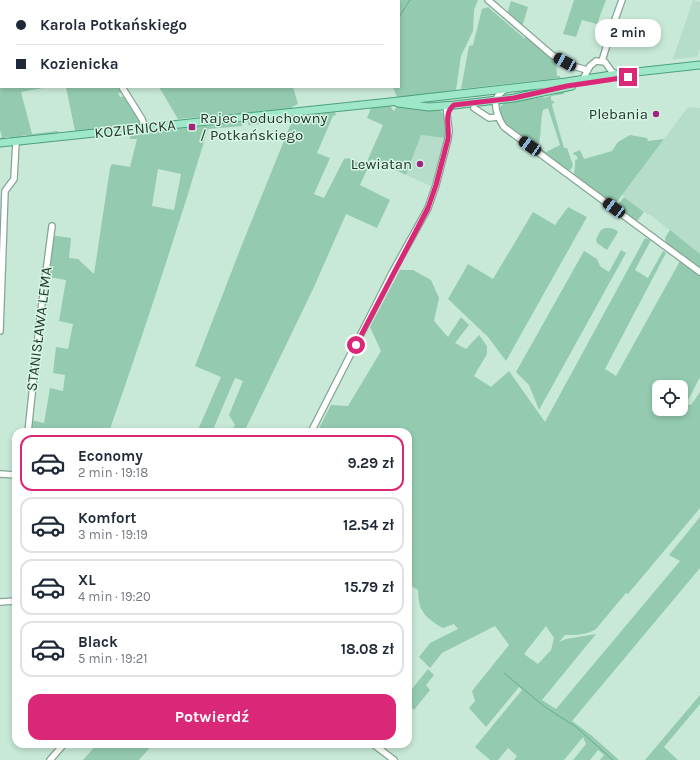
<!DOCTYPE html>
<html lang="pl">
<meta charset="utf-8">
<style>
body{margin:0;font-family:Karla,sans-serif;background:#f2f2f3;color:#1f2937;height:100vh;display:flex;flex-direction:column;font-size:15px;white-space:nowrap}
*{box-sizing:border-box;margin:0}
p{font-size:13px;color:#747a83}
.icon{flex:none;width:22px;height:22px;fill:none;stroke:currentColor;stroke-width:2;stroke-linecap:round;stroke-linejoin:round}
.map{position:relative;flex:1;overflow:hidden}
.details{position:absolute;left:12px;top:428px;width:400px;height:320px;display:flex;flex-direction:column;background:#fff;border-radius:12px;box-shadow:0 2px 6px #0003}
.details>*{flex:none}
.top-card{position:absolute;left:0px;top:0px;width:400px;height:88px;box-shadow:0 2px 6px #0003;display:grid;align-content:center;height:88px;padding:0 16px;background:#fff}
.buttons{position:absolute;left:652px;top:380px;display:grid;gap:8px}
.buttons a{display:grid;place-items:center;width:36px;height:36px;border-radius:8px;background:#fff;box-shadow:0 2px 6px #0003;font-size:20px}
.end{position:absolute;width:18px;height:18px;margin:-9px;border:5px solid #db2777;background:#fff;box-shadow:0 0 0 2px #fff}
.from{border-radius:50%}
.bubble{position:absolute;height:28px;border-radius:12px;background:#fff;box-shadow:0 2px 6px #0003;font-size:13px;font-weight:700;line-height:28px;text-align:center}
.car{position:absolute;width:12px;height:24px;margin:-12px -6px;border-radius:5px;box-shadow:0 0 3px 1px #0007;background:linear-gradient(#222 24%,#8ab4d8 0 40%,#222 0 76%,#8ab4d8 0 86%,#222 0)}
.top-card b{display:flex;align-items:center;gap:14px;height:38px;font-size:15px}
.top-card b+b{border-top:1px solid #e0e1e3}
.top-card i{width:10px;height:10px;background:#1f2937}
ul{padding:7px 0 0;list-style:none}
li{display:flex;align-items:center;gap:12px;height:56px;margin:0 8px 6px;padding:0 8px;border:2px solid #e0e1e3;border-radius:12px}
li div{flex:1}
li b{display:block;font-size:15px}
li em{font-style:normal;font-weight:700}
li.active{border-color:#db2777}
li>.icon{width:36px;height:36px;stroke-width:1.5}
.button{display:flex;gap:8px;margin-top:auto;padding:8px 16px}
.button a{flex:1;height:46px;border-radius:12px;background:#db2777;color:#fff;font-size:16px;font-weight:700;line-height:46px;text-align:center}
.map>svg:first-child{display:block}
.built{fill:#b5ddc9}
.green{fill:#94cbb0;fill-rule:evenodd}
.lines{fill:none;stroke-linecap:round;stroke-linejoin:round}
.stream{stroke:#63ad8b;stroke-width:1}
.minor-casing{stroke:#85a594;stroke-width:8}
.major-casing{stroke:#4ba07b;stroke-width:9}
.minor{stroke:#fff;stroke-width:5.5}
.major{stroke:#9ee8c9;stroke-width:7}
.route{stroke:#db2777;stroke-width:5}
.poi-dot{fill:#a1267b;stroke:#d5f7e5;stroke-width:1.5}
.labels{text-anchor:middle;stroke-width:3;stroke-linejoin:round;paint-order:stroke}
.poi-label{font-size:15px;fill:#28352e;stroke:#d5f7e5;text-anchor:end}
.street-label{font-size:15px;fill:#28352e;stroke:#d5f7e5}
</style>
<div class="map">
<svg width="700" height="760" viewBox="0 0 700 760">
<rect width="100%" height="100%" fill="#c8e9d8"/>
<path class="built" d="M693,0L700,2V48L697,57L673,59Z
M688,107L700,108V254L649,214L648,215L622,195Z
M421,135L445,138L431,186L406,175Z"/>
<path class="green" d="M0,0L20,1H1V87H48L21,92L32,134L58,131V135L27,138L26,135L21,136V138L11,140L10,137H6L5,139L0,141V138L2,137L0,130Z
M120,0H311V1H119Z
M390,0H478L474,10L473,31L461,56L456,90L398,99L393,87H399V1Z
M574,0H606L597,24L582,20L576,37L563,34Z
M511,1L528,7L522,27L507,14Z
M488,7L524,38L530,37L532,42H535L556,59L557,76H560V78L461,89L469,46L473,45L482,9Z
M66,87H120L122,92L118,93L120,97L126,96L141,121V126L117,127L85,131H75Z
M159,87H293L298,104L292,107V109L178,119Z
M564,91V94L551,96V100L555,102L552,104L553,109L564,148H567L573,165L571,169L569,170L565,169L540,150L542,149L546,152L560,145L548,108L543,110C540,120 542,141 537,147L507,126L500,116L499,108L504,103L543,97L544,98Z
M391,106L392,109L394,111L397,106L441,111C447,117 447,130 445,138L421,135L406,175L372,159L360,185L390,200L377,228L346,214L314,287L244,432H231L235,425L229,415L243,381L235,378L212,432H197L221,377L195,366L243,242L292,121L248,125L249,121L335,112L336,115L333,116L317,153L330,158L314,194L324,198L344,159L348,158L365,166L383,125L367,118L371,108Z
M243,122L242,126L208,129C177,231 144,332 109,432H31L30,420L44,423L50,388L63,391L65,375L53,373L56,347L68,349L73,324L59,321L66,280L49,277L51,235L71,238L69,258L78,259L94,274L110,168L112,164L130,167L137,139H130L131,133L137,132L139,135L141,134V132H146ZM158,169L181,174L174,210L152,206Z
M630,135L647,138L648,141L664,139L616,203L613,204L575,176C573,172 576,165 575,160L578,159L576,155H574L573,153L580,150L584,159L612,151L618,142Z
M624,197L644,212L637,221H636L617,208L618,205Z
M568,207L587,217L506,361L488,337L448,299L468,264L493,279L533,212L555,225Z
M605,228C610,228 615,228 618,232L607,250L597,243L596,239L601,230Z
M670,230L700,254V270L666,244L665,238Z
M645,238L651,240L635,270L648,278L663,251L666,253L605,369L616,376L680,261L700,276V377L686,404L691,405L700,392V508L628,594L626,593L596,629C587,635 575,635 565,635L559,642L566,639L596,634L542,700L556,709L680,561L669,555L700,517V568L572,721L591,735L619,760H600L604,755L598,750L590,760H573L586,744L583,737L564,760H514L517,756L508,748L498,760H490L475,747L522,690L519,687L486,727L469,708L475,701L472,691L509,645L495,626L442,653L430,668L419,657L430,643L458,629L454,624L443,628C426,618 418,612 418,590L408,584V432H317L331,405L348,406L381,351L370,327L400,270H413L431,280L439,298L434,321L448,337L461,317L469,325L455,343L466,349L479,335L487,346V354L474,376L491,387L509,371L545,422ZM659,387H681V409H659ZM546,626L554,638L551,650L538,664L524,654Z
M621,250L626,253L539,410L529,385L516,372L584,251L597,259L600,266L609,272Z
M428,669L434,675L426,685L430,690L414,710L408,705V694Z
M700,695V704L664,747L678,760H645Z
M97,744H153L139,760H83Z"/>
<g class="lines">
<path class="stream" d="M0,8H1
M399,17L410,0
M504,673L545,707L576,727L613,760"/>
<defs>
<path id="minor" d="M488,0L552,55L573,66L587,70
M110,1L112,0
M602,61L612,28L622,0
M583,79L590,66L596,61L605,62L612,72L617,74
M122,87L142,119L145,128
M505,89C502,92 497,95 496,99C494,108 499,120 504,127L700,272
M474,108L489,118L498,117
M0,331L5,191L14,179L16,142
M28,432L40,318L52,226
M311,432L392,273L428,208L436,185L448,139L449,131L446,105
M0,474L16,475
M0,602L16,601
M373,744L394,760
M50,760L64,744"/>
<path id="major" d="M398,103L429,107L454,105L514,98L572,86
M0,143L390,102L566,82L618,74L700,65"/>
</defs>
<use href="#minor" class="minor-casing"/>
<use href="#major" class="major-casing"/>
<use href="#minor" class="minor"/>
<use href="#major" class="major"/>
</g>
<g class="lines">
<path class="route" d="M356,345L428,208L436,185L448,139C450,126 443,114 454,105L514,98L567,86L628,77"/>
</g>
<g class="poi-dot">
<circle cx="656" cy="114" r="4"/>
<rect x="188" y="123" width="8" height="8" rx="2"/>
<circle cx="420" cy="164" r="4"/>
</g>
<g class="labels">
<g class="poi-label">
<text x="648" y="119">Plebania</text>
<text x="200" y="123" text-anchor="start">Rajec Poduchowny<tspan x="200" dy="17">/ Potkańskiego</tspan></text>
<text x="412" y="169">Lewiatan</text>
</g>
<g class="street-label">
<text transform="translate(135 129) rotate(-6)" y="5">KOZIENICKA</text>
<text transform="translate(39 329) rotate(-83)" y="5">STANISŁAWA LEMA</text>
</g>
</g>
</svg>
<div class="buttons">
<a><svg class="icon" aria-label="locate" viewBox="0 0 24 24"><circle cx="12" cy="12" r="6"/><path d="M12 2v4M12 18v4M2 12h4M18 12h4"/></svg></a>
</div>
<i class="end from" style="left:356px;top:345px"></i>
<i class="end" style="left:628px;top:77px"></i>
<div class="bubble" style="left:595px;top:19px;width:66px">2 min</div>
<i class="car" style="left:565px;top:62px;rotate:299deg"></i>
<i class="car" style="left:530px;top:146px;rotate:305deg"></i>
<i class="car" style="left:614px;top:208px;rotate:307deg"></i>
<div class="top-card">
<b><i class="from"></i>Karola Potkańskiego</b>
<b><i></i>Kozienicka</b>
</div>
<section class="details">
<ul>
<li class="active"><svg class="icon" aria-label="car" viewBox="0 0 24 24"><path d="M5 17H2v-5l4-1 3-4h7l3 4 3 1v5h-3M9 17h6M6 11h13"/><circle cx="7" cy="17" r="2"/><circle cx="17" cy="17" r="2"/></svg><div><b>Economy</b><p>2 min · 19:18</p></div><em>9.29 zł</em></li>
<li><svg class="icon" aria-label="car" viewBox="0 0 24 24"><path d="M5 17H2v-5l4-1 3-4h7l3 4 3 1v5h-3M9 17h6M6 11h13"/><circle cx="7" cy="17" r="2"/><circle cx="17" cy="17" r="2"/></svg><div><b>Komfort</b><p>3 min · 19:19</p></div><em>12.54 zł</em></li>
<li><svg class="icon" aria-label="car" viewBox="0 0 24 24"><path d="M5 17H2v-5l4-1 3-4h7l3 4 3 1v5h-3M9 17h6M6 11h13"/><circle cx="7" cy="17" r="2"/><circle cx="17" cy="17" r="2"/></svg><div><b>XL</b><p>4 min · 19:20</p></div><em>15.79 zł</em></li>
<li><svg class="icon" aria-label="car" viewBox="0 0 24 24"><path d="M5 17H2v-5l4-1 3-4h7l3 4 3 1v5h-3M9 17h6M6 11h13"/><circle cx="7" cy="17" r="2"/><circle cx="17" cy="17" r="2"/></svg><div><b>Black</b><p>5 min · 19:21</p></div><em>18.08 zł</em></li>
</ul>
<div class="button"><a>Potwierdź</a></div>
</section>
</div>
